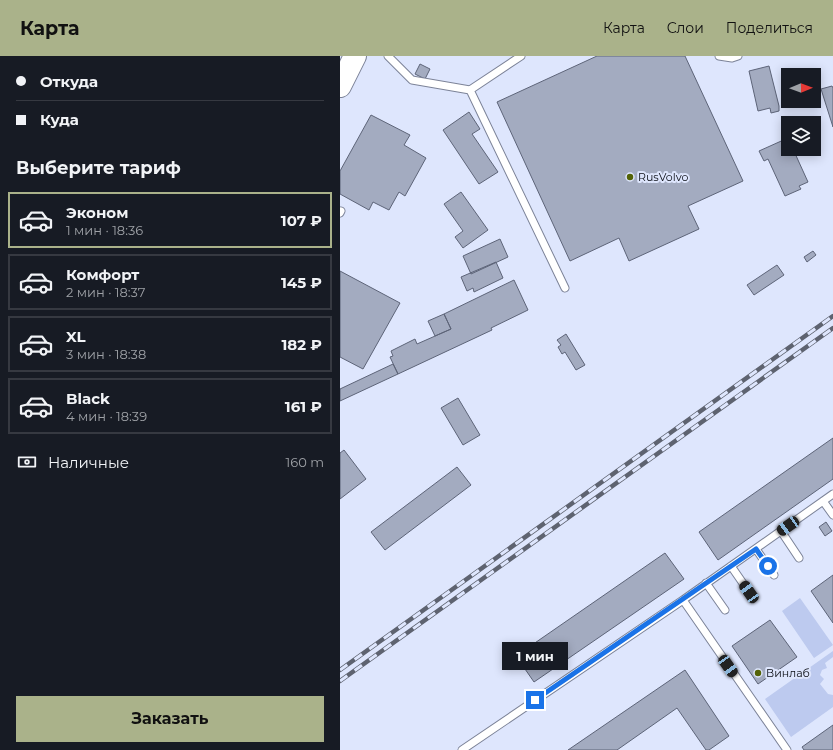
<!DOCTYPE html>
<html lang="ru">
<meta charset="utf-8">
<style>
body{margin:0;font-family:Montserrat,sans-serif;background:#20242c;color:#f1f3f6;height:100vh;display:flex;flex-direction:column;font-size:15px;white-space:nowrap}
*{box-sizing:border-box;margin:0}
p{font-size:13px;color:#9ea1a6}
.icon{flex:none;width:22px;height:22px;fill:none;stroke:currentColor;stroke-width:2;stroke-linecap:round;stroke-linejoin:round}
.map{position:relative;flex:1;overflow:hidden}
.sheet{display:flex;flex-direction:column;background:#171b24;width:340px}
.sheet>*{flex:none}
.banner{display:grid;align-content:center;height:88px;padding:0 16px;background:#171b24}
.needle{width:26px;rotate:89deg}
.fabs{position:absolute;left:441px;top:12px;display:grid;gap:8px}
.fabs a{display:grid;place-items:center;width:40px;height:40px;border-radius:0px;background:#171b24;box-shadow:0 2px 10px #0003;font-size:20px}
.end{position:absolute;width:18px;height:18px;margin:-9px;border:5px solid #1a73e8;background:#fff;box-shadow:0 0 0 2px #fff}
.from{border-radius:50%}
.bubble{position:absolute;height:28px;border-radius:0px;background:#171b24;box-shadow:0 2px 10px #0003;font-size:13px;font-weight:700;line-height:28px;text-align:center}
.car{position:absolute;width:12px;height:24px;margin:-12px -6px;border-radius:5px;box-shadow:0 0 3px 1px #0007;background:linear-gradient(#222 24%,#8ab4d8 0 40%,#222 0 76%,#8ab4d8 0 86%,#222 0)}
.banner b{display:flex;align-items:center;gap:14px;height:38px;font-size:15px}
.banner b+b{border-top:1px solid #363941}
.banner i{width:10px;height:10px;background:#f1f3f6}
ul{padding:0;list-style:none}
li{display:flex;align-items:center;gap:12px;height:56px;margin:0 8px 6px;padding:0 8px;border:2px solid #363941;border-radius:0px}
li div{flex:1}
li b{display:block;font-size:15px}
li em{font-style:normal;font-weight:700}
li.selected{border-color:#aab28a}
li>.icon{width:36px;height:36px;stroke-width:1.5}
h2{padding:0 16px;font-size:18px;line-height:48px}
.pay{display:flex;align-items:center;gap:10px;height:44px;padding:0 16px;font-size:15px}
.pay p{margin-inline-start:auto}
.cta{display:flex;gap:8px;margin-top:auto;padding:8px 16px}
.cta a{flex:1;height:46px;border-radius:0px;background:#aab28a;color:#111;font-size:16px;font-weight:700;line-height:46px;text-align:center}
header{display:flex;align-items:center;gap:24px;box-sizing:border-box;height:56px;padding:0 20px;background:#aab28a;color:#111}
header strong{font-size:19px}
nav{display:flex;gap:22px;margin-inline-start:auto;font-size:14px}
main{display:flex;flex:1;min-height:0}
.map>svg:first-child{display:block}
.green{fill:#bdcaef}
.building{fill:#a3abc0;stroke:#5d6478}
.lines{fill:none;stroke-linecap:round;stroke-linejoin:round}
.service-casing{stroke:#7c8398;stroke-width:9}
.primary-casing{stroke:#7c8398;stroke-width:24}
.service{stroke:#fff;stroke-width:7}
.primary{stroke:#fff;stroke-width:22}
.rail-casing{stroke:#5e6370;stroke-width:4.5}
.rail{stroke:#dee6fd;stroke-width:3;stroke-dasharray:9;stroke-linecap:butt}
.route{stroke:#1a73e8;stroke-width:5}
.poi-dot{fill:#546307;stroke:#dee6fd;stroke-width:1.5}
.labels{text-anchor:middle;stroke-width:4;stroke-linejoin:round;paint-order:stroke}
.poi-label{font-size:11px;fill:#090c13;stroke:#dee6fd;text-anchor:start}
</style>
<header>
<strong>Карта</strong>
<nav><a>Карта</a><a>Слои</a><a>Поделиться</a></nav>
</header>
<main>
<section class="sheet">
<div class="banner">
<b><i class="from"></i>Откуда</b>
<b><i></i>Куда</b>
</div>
<h2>Выберите тариф</h2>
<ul>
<li class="selected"><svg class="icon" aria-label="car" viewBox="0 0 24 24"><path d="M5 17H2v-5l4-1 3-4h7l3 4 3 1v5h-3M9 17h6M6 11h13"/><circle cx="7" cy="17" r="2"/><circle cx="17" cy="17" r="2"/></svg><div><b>Эконом</b><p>1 мин · 18:36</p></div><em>107 ₽</em></li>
<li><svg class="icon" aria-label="car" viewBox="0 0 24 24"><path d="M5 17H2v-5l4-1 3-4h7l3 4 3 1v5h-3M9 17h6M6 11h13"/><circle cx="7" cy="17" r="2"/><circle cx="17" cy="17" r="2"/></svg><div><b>Комфорт</b><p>2 мин · 18:37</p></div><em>145 ₽</em></li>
<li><svg class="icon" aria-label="car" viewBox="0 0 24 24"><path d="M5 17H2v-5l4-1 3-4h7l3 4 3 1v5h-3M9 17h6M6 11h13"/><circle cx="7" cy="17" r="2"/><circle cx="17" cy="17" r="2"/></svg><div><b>XL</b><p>3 мин · 18:38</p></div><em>182 ₽</em></li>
<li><svg class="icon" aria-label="car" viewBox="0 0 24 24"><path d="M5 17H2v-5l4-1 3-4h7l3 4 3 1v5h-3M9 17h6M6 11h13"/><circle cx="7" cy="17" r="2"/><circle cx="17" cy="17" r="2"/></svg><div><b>Black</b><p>4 мин · 18:39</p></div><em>161 ₽</em></li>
</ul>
<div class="pay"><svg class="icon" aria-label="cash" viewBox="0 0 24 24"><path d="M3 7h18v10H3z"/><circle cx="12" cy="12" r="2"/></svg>Наличные<p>160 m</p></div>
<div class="cta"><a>Заказать</a></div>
</section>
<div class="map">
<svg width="493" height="694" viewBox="0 0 493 694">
<rect width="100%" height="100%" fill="#dee6fd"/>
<path class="green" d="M460,542L493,589L474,602L442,555Z
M493,595V601L485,607L487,612L482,614L480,619L484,623L480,628L488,638L493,639V651L451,681L425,643Z"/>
<path class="building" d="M257,0H345L403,125L348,150L359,173L289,205L279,182L230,205L157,46Z
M80,8L90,13L85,23L75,18Z
M429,10L439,50V55L431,57L430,52L418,55L409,15Z
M492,30L493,32V71L481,33Z
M129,56L140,73L132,78L158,116L139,128L103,74Z
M31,59L70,79L64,89L86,102L65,140L59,136L49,154L33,146L29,154L0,138V115Z
M448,82V93H453L468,126L459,130L461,133L445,140L428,103L424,105L419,95Z
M121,136L148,174L123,192L115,181L123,175L104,148Z
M160,183L168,201L131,218L123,200Z
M473,195L476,199L467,206L464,201Z
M156,206L163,222L134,236L133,232L127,235L121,221Z
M437,209L444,219L414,239L407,229Z
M0,215L60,247L23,313L0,301Z
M174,224L188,254L151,272L152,274L58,318L50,301L53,300L51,295L75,283L77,288L111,273L104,258Z
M104,258L111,273L95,280L88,265Z
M226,278L245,309L236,314L225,296L222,298L218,291L221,289L217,284Z
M53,308L58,318L0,345V333Z
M118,342L140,379L123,389L101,352Z
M493,382V423L378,504L359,476Z
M4,394L26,423L0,443V397Z
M117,411L131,429L45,494L31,476Z
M486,466L492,475L485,480L479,471Z
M325,497L344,523L194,626L176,600Z
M493,519V567L471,535Z
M430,564L457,601L418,628L392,590Z
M345,614L389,680L369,694H366L337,652L277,694H228Z
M493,669V694H464L462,691Z"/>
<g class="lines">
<defs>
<path id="service" d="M48,0L72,24L130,34L225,232
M379,0L392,2L398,0
M130,34L181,0
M0,157L1,155
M483,445L493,459
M441,475L459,502
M416,493L434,519
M391,510L409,536
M366,527L385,554
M122,694L343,544
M447,694L343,544L493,438"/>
<path id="primary" d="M0,30L15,0"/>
</defs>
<use href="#service" class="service-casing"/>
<use href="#primary" class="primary-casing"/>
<use href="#service" class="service"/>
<use href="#primary" class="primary"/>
<defs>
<path id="rail" d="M0,614L493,260
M0,625L493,272"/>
</defs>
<use href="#rail" class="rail-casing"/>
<use href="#rail" class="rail"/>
</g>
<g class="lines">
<path class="route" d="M195,644L416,493L428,510"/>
</g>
<g class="poi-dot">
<circle cx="290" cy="121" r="4"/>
<circle cx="418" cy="617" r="4"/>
</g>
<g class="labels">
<g class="poi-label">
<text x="298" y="125">RusVolvo</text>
<text x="426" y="621">Винлаб</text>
</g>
</g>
</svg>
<div class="fabs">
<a><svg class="needle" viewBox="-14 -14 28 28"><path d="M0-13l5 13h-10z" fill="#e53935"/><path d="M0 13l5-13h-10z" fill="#9ea1a6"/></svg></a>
<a><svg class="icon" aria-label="layers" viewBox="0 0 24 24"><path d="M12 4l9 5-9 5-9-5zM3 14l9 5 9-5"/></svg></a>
</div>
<i class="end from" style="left:428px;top:510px"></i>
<i class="end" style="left:195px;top:644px"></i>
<div class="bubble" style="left:162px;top:586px;width:66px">1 мин</div>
<i class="car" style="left:448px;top:470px;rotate:235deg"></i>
<i class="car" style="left:409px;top:536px;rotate:325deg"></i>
<i class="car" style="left:388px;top:610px;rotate:145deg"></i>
</div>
</main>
